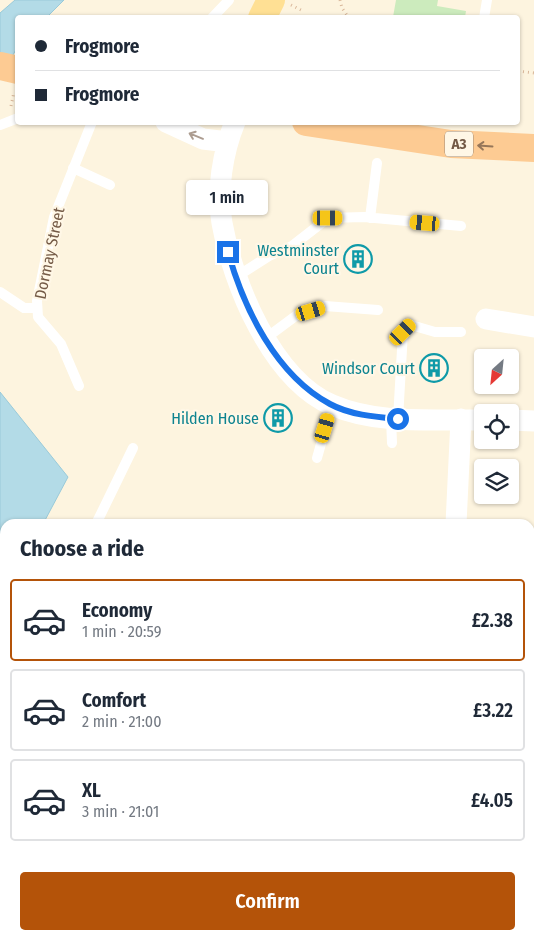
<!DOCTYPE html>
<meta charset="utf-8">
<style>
body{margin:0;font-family:"Fira Sans Condensed",sans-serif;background:#f6f6f7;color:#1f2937;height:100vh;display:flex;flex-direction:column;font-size:19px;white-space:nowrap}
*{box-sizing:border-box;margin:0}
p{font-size:16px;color:#747a83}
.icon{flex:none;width:28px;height:28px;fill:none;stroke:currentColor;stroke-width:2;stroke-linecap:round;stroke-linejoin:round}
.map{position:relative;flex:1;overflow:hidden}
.drawer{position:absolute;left:0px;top:519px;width:535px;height:421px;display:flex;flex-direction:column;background:#fff;border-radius:15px 15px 0 0;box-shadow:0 1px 4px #0004}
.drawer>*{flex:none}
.banner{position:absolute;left:15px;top:15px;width:505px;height:110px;border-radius:5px;box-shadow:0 1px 4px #0004;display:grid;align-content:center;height:110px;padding:0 20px;background:#fff}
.needle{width:32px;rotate:207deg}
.buttons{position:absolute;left:474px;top:349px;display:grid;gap:10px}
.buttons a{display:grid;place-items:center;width:45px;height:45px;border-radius:5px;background:#fff;box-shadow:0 1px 4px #0004;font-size:25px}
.end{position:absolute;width:22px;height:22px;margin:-11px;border:6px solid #1a73e8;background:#fff;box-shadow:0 0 0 2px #fff}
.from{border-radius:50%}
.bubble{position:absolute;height:35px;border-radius:5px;background:#fff;box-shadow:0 1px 4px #0004;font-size:16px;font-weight:600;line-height:35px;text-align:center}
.car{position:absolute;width:15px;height:30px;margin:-15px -8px;border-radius:6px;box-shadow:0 0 4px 1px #0007;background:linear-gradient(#f5c518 24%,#345 0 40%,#f5c518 0 76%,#345 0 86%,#f5c518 0)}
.banner b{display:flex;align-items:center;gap:18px;height:48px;font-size:19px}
.banner b+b{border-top:1px solid #e0e1e3}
.banner i{width:12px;height:12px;background:#1f2937}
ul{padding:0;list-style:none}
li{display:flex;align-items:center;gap:15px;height:82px;margin:0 10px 8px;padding:0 10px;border:2px solid #e0e1e3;border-radius:5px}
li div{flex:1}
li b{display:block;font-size:19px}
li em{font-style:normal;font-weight:600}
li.selected{border-color:#b45309}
li>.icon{width:45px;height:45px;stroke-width:1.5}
h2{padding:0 20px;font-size:22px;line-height:60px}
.primary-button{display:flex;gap:10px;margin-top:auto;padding:10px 20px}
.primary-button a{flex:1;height:58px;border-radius:5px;background:#b45309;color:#fff;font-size:20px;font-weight:600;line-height:58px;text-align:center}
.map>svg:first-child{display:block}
.green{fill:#ccebbd}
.water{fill:#b3dbe7;stroke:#99cad9}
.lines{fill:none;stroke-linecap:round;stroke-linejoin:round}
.path{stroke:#d8b699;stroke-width:3;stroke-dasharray:1 4;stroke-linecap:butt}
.service{stroke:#fff;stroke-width:10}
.pedestrian{stroke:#fff;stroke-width:15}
.minor{stroke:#fff;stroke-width:21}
.primary{stroke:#ffe094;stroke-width:28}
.trunk{stroke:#fdcb93;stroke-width:28}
.rail-casing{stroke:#b79ec6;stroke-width:5.5}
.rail{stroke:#fff7e6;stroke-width:4;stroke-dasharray:11;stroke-linecap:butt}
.oneway{stroke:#ac9c90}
.oneway2{stroke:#967659}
.route{stroke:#1a73e8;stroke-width:6}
.labels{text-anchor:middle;stroke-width:4.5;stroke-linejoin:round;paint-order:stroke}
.shield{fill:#fff7e6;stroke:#9e8976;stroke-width:1}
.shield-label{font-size:15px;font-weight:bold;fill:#745a46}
.culture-label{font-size:16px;fill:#0d838f;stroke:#fff7e6;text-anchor:end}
.street-label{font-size:16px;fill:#745a46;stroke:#fff7e6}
</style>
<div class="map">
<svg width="534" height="939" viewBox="0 0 534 939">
<rect width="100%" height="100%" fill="#fdf4df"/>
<path class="green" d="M396,0H438L437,6L466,11L465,17H393Z"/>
<path class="water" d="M15,0H64L47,17L18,18L17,48L0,77V13Z
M0,392L68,477L43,524H5V575L0,581Z"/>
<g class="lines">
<path class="path" d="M340,0L342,8L349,18
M291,5L301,10
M518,71L534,73
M11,106L14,92
M353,935V939"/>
<path class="service" d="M212,18L229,0
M484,18L487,0
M0,125L18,118
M73,168L110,185
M370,218L377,163
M236,277L269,256L292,246L328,218L364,217L461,226
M0,292L24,308H37
M266,338L301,312L325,306L378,310
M79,386L61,344L38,317L37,301L54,217L92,122
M391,418L392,443
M398,419L403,332L411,325L435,332H461
M317,458L332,405
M96,524L133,448"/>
<path class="pedestrian" d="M0,776L5,778"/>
<path class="minor" d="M166,122L203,139L228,142
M235,122C223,151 216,192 222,223C233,284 272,379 332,405C378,425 434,419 482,420
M486,319L534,327
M510,420L534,421
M456,524L461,419
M530,771L534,770
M0,905L5,907
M530,922L534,923
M83,935L94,939
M146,935V939"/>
<path class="primary" d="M262,18L271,0"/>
<path class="trunk" d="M0,66L18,70
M306,122L451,144L534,148"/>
<defs>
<path id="rail" d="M0,618L5,620
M0,630L5,633
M0,641L5,643
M0,650L5,653
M530,830L534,831
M530,838L534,839
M530,847L534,849
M530,856L534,858
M530,866L534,868"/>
</defs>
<use href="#rail" class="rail-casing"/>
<use href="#rail" class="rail"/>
</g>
<defs><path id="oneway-shaft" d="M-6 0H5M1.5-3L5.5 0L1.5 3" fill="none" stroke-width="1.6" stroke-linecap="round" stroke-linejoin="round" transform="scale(1.25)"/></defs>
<use class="oneway" href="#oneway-shaft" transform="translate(196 136) rotate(-158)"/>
<use class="oneway2" href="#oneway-shaft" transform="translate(485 146) rotate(-176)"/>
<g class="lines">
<path class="route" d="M228,252C244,309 276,375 330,404C350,415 376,417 398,419"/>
</g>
<defs>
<symbol id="building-ring" viewBox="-11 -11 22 22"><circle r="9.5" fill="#fff7e6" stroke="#0f9aa8" stroke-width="1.5"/><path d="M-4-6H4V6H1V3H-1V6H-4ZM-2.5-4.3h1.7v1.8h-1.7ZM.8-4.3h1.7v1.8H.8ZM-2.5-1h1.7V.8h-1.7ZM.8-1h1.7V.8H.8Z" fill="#0f9aa8"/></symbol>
</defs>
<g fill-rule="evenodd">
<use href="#building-ring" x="342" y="243" width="32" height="32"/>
<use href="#building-ring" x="418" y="352" width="32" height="32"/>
<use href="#building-ring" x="262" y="402" width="32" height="32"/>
</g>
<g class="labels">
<rect class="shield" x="445" y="131.5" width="28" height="25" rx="4"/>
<g class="shield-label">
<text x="459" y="149">A3</text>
</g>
<g class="culture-label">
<text x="339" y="256">Westminster<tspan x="339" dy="18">Court</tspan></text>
<text x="415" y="374">Windsor Court</text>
<text x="259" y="424">Hilden House</text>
</g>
<g class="street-label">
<text transform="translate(49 253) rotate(-78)" y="6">Dormay Street</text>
</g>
</g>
</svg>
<div class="buttons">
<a><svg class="needle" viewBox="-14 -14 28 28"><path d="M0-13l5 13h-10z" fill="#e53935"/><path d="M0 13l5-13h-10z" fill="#747a83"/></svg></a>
<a><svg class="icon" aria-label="locate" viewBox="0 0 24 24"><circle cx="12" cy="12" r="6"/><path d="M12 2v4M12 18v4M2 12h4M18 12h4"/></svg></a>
<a><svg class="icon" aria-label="layers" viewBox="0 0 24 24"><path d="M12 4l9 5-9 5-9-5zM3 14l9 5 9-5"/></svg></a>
</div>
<i class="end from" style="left:398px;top:419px"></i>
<i class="end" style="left:228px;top:252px"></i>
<div class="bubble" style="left:186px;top:180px;width:82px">1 min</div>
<i class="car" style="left:328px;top:218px;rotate:90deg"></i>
<i class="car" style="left:425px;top:223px;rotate:275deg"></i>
<i class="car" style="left:311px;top:311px;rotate:73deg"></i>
<i class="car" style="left:403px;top:332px;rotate:45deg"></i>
<i class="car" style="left:325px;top:428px;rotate:17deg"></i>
<div class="banner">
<b><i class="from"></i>Frogmore</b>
<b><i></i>Frogmore</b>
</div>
<section class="drawer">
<h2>Choose a ride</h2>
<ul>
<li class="selected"><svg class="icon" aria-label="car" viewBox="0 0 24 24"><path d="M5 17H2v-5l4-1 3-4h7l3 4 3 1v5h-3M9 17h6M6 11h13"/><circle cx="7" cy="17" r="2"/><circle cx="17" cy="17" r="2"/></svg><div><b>Economy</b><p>1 min · 20:59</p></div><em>£2.38</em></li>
<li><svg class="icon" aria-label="car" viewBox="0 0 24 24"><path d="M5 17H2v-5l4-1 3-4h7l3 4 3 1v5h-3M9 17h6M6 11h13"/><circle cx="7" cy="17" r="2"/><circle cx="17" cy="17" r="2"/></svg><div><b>Comfort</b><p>2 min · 21:00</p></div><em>£3.22</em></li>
<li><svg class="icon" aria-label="car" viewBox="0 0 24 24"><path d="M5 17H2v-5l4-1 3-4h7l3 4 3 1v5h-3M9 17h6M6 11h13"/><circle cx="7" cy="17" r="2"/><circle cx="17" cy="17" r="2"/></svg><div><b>XL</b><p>3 min · 21:01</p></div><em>£4.05</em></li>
</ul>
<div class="primary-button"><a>Confirm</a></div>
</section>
</div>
